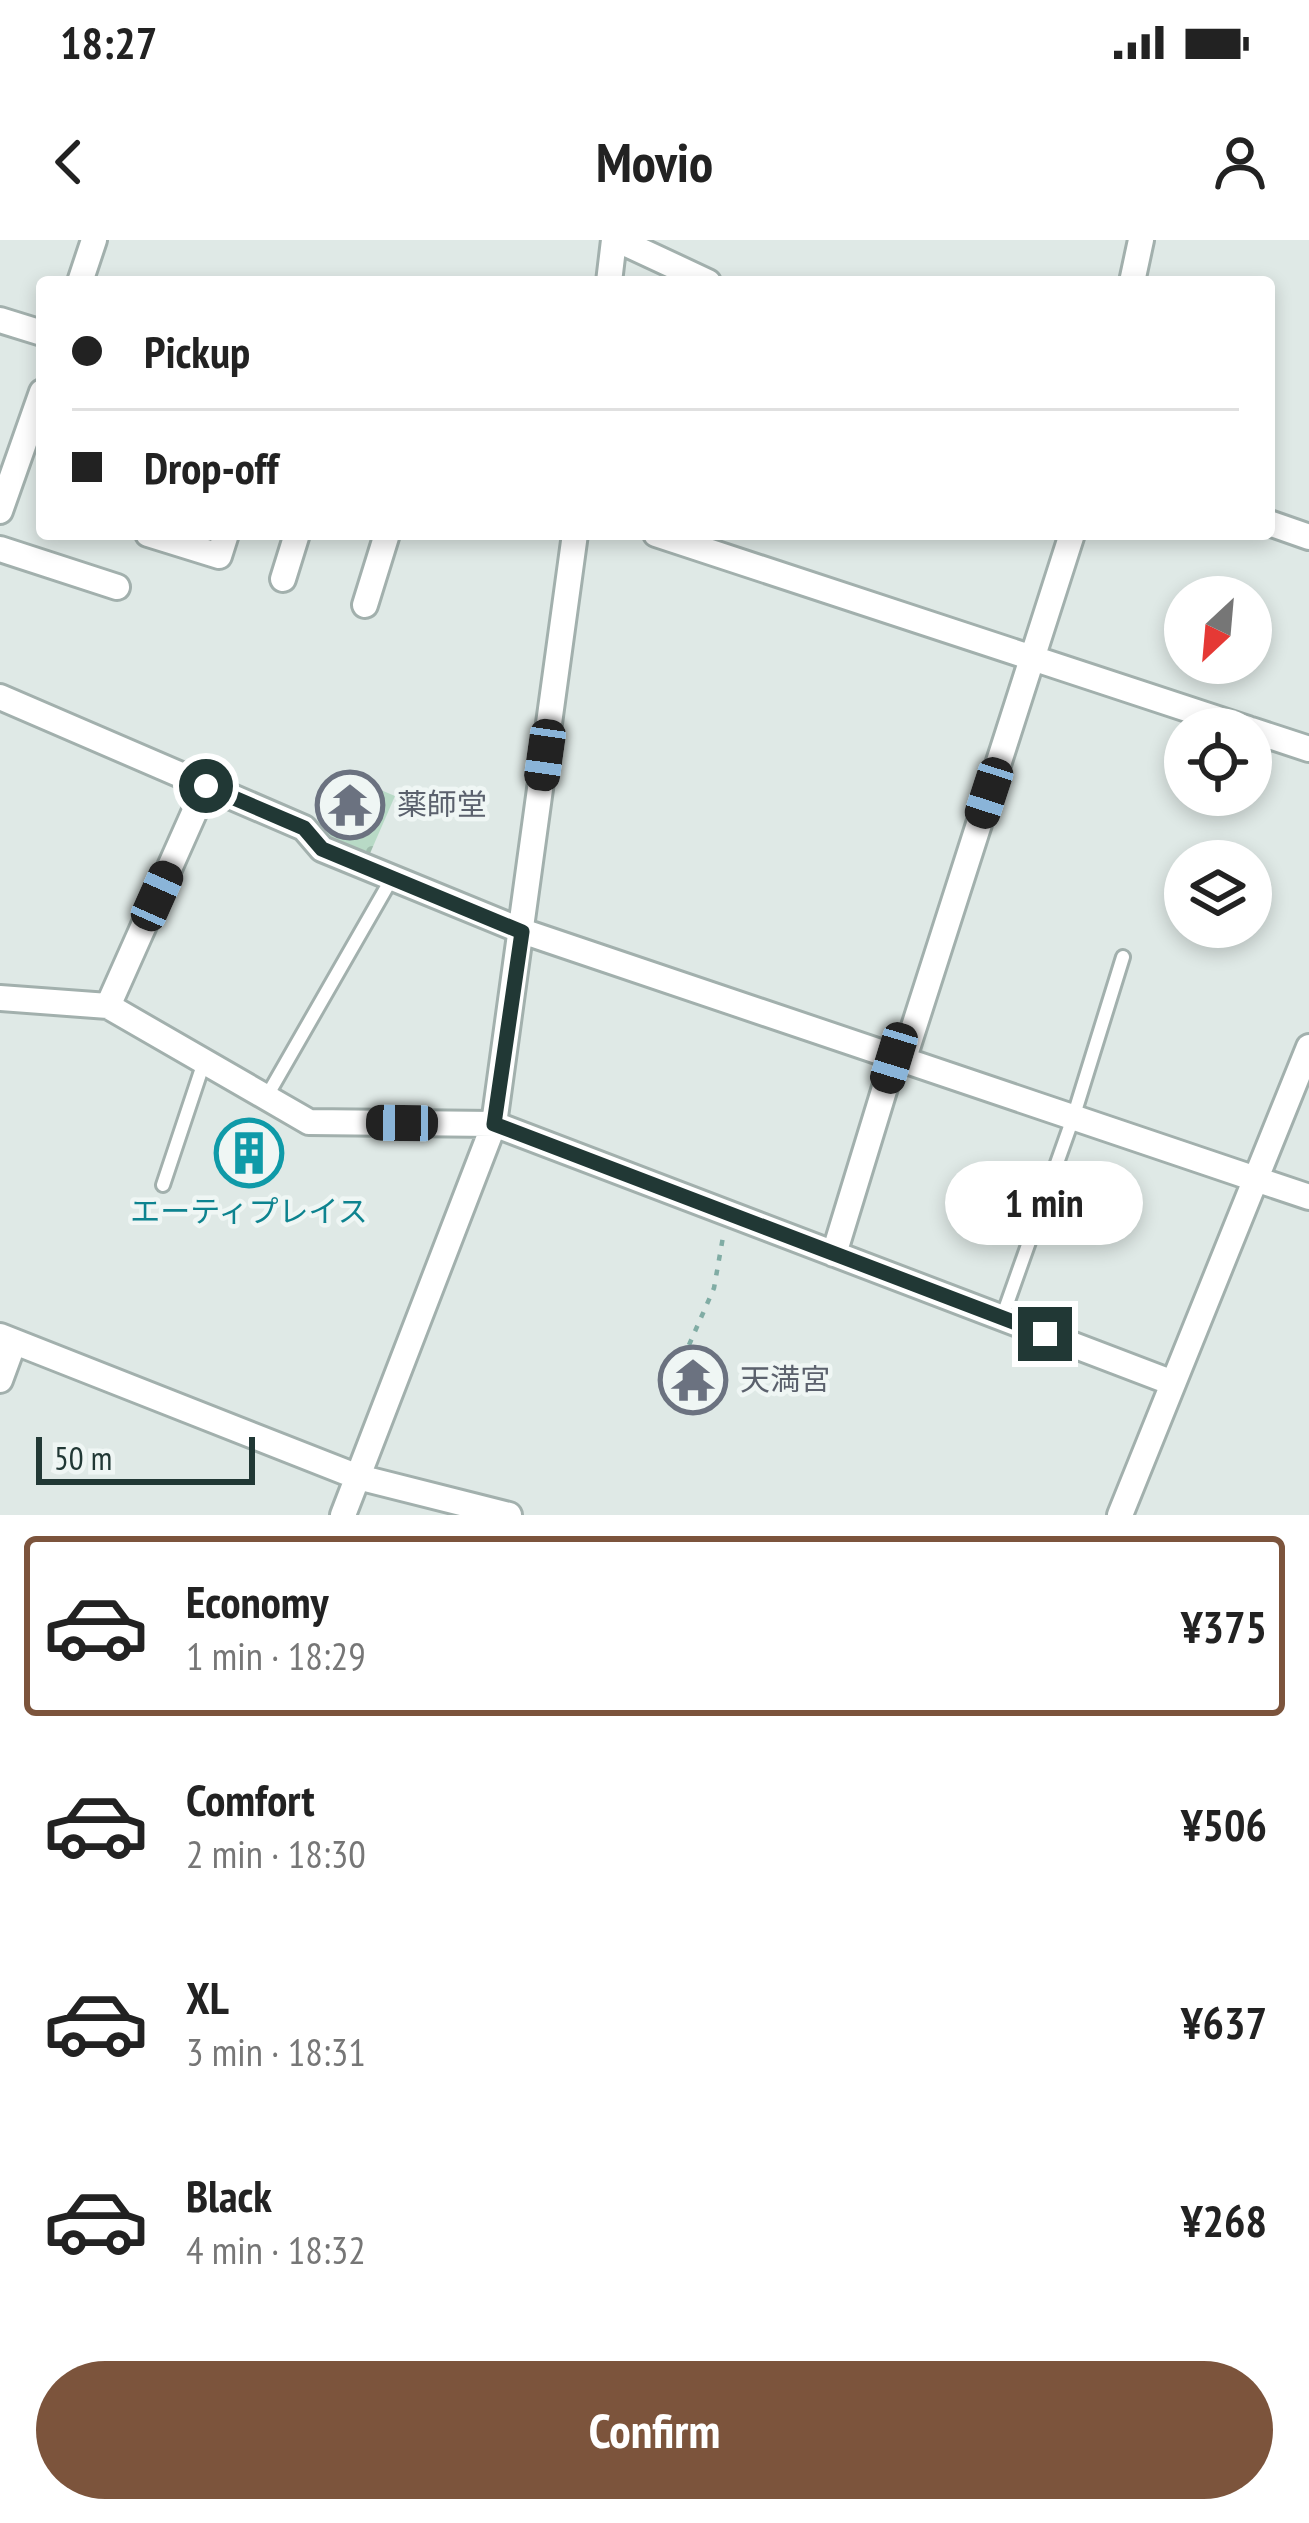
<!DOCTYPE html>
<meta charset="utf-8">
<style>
body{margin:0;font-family:"PT Sans Narrow","Noto Sans JP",sans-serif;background:#f6f6f6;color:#222;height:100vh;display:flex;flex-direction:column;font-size:45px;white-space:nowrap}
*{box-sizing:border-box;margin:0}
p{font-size:39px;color:#767676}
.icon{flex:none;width:66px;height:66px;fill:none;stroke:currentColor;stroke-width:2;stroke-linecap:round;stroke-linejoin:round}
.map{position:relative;height:1275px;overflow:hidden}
.panel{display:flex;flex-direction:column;background:#fff;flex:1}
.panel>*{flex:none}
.top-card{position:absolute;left:36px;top:36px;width:1239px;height:264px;border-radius:12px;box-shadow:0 6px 18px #0003;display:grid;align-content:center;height:264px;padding:0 36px;background:#fff}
.needle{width:78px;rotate:206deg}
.controls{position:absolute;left:1164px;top:336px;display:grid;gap:24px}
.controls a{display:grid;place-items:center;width:108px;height:108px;border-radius:50%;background:#fff;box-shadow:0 6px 18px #0003;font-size:60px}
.scale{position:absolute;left:36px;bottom:30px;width:219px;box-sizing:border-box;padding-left:12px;border:6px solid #213835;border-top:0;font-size:33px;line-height:42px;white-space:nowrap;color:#213835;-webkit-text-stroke:9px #eff6f4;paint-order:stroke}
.end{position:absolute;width:54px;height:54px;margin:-27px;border:15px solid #213835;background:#fff;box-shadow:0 0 0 6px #fff}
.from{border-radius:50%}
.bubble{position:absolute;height:84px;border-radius:42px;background:#fff;box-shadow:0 6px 18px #0003;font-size:39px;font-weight:600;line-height:84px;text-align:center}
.car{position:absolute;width:36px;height:72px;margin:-36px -18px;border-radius:15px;box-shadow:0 0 9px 3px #0007;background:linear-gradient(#222 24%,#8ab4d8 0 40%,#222 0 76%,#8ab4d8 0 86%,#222 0)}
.top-card b{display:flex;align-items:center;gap:42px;height:114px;font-size:45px}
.top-card b+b{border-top:3px solid #e0e0e0}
.top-card i{width:30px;height:30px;background:#222}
ul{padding:21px 0 0;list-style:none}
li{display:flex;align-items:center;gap:36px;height:180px;margin:0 24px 18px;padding:0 12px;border:6px solid transparent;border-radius:12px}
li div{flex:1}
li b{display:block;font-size:45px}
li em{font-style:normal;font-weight:600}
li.active{border-color:#7c543c}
li>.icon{width:108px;height:108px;stroke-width:1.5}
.action{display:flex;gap:24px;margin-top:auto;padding:24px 36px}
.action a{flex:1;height:138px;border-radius:72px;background:#7c543c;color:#fff;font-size:48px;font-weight:600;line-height:138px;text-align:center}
.status{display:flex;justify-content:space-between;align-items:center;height:84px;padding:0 60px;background:#fff;direction:ltr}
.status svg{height:33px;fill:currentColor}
header{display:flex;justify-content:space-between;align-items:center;height:156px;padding:0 36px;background:#fff;font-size:54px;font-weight:600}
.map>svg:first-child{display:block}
.cemetery{fill:url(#cemetery-stones)}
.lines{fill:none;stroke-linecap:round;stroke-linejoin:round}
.service-casing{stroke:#a2b0ad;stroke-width:18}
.minor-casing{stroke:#a2b0ad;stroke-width:30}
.path{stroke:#80aca4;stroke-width:4.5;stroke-dasharray:6 9;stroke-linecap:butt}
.service{stroke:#fff;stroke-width:12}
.minor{stroke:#fff;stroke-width:24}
.route{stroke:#213835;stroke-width:15}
.labels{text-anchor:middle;stroke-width:9;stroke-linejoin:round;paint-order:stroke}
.worship-label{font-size:30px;fill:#5b616d;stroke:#eff6f4;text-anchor:start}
.culture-label{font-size:30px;fill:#0d838f;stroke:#eff6f4}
</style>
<div class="status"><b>18:27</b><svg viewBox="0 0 49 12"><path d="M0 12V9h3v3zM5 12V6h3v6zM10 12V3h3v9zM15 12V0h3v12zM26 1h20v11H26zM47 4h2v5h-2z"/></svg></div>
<header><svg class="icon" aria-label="back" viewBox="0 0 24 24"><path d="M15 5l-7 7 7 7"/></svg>Movio<svg class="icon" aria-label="person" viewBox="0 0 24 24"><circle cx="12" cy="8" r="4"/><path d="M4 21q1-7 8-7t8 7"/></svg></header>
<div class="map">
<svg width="1309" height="1275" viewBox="0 0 1309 1275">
<defs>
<pattern id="cemetery-stones" width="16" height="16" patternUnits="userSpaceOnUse" patternTransform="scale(3)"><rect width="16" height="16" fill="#b8dac6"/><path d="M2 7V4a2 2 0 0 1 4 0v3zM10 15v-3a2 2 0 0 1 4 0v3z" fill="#9ebcab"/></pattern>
</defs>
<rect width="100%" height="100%" fill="#dfe9e6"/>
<path class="cemetery" d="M345,535L395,556L368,618L312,590Z"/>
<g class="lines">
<defs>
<path id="service" d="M267,856L392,638
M163,945L204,822
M1002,1078L1073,878L1123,717"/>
<path id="minor" d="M618,0L708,42
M80,42L94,0
M609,42L614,0
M1132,42L1141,0
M0,80L42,93
M0,271L42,152
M1269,283L1309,297
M148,294L219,316L226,294
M656,294L1248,489
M0,309L117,347
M283,339L297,294
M365,365L387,294
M0,457L304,588L322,609L522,691L1309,957
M1251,490L1309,509
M0,758L108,766L309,882L494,884L1173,1143
M108,766L206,546
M903,821L1072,294
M834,1014L894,818
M0,1096L358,1237L509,1275
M0,1140L14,1102
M343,1275L494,884L575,294
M1120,1275L1309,807"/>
</defs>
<use href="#service" class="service-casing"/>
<use href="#minor" class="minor-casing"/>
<path class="path" d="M689,1105L714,1048L723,997"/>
<use href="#service" class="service"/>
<use href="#minor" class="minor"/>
</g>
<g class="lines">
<path class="route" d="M206,546L304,588L322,609L522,692L494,884L1045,1094"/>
</g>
<defs>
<symbol id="temple-ring" viewBox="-11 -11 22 22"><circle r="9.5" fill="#eff6f4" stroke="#6b7280" stroke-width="1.5"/><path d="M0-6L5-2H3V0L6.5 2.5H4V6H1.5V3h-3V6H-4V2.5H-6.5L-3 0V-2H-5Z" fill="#6b7280"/></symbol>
<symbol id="building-ring" viewBox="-11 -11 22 22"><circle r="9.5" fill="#eff6f4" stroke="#0f9aa8" stroke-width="1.5"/><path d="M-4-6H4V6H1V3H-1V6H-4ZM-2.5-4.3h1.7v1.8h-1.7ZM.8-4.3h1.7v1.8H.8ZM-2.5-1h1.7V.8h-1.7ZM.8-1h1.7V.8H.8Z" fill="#0f9aa8"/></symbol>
</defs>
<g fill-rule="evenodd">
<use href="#temple-ring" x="312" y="527" width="76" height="76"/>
<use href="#building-ring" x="211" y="875" width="76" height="76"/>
<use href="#temple-ring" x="655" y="1102" width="76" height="76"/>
</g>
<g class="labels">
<g class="worship-label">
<text x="397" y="575">薬師堂</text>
<text x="740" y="1150">天満宮</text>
</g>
<g class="culture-label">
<text x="249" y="982">エーティプレイス</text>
</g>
</g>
</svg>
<div class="controls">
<a><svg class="needle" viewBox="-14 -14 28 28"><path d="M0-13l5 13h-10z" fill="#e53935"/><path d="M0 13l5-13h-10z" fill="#767676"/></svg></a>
<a><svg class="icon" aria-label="locate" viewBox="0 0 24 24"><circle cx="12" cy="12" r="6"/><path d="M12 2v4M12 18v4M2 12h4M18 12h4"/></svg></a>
<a><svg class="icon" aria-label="layers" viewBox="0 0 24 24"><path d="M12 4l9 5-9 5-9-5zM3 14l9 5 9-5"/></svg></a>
</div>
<div class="scale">50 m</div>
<i class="end from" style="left:206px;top:546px"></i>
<i class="end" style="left:1045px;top:1094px"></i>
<div class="bubble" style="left:945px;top:921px;width:198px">1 min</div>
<i class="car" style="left:545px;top:515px;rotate:188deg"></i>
<i class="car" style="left:989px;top:553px;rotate:198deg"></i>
<i class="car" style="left:157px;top:656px;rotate:24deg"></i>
<i class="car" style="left:894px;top:818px;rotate:197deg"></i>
<i class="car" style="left:402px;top:883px;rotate:271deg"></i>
<div class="top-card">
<b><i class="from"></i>Pickup</b>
<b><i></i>Drop-off</b>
</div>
</div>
<section class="panel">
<ul>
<li class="active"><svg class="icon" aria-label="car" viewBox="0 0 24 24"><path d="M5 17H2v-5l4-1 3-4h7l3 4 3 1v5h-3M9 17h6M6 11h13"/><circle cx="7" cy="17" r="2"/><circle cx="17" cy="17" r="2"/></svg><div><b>Economy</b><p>1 min · 18:29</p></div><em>¥375</em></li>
<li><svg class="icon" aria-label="car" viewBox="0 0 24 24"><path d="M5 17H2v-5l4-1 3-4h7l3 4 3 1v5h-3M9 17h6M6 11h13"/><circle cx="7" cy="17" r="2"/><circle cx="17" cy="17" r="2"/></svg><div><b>Comfort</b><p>2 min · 18:30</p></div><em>¥506</em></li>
<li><svg class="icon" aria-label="car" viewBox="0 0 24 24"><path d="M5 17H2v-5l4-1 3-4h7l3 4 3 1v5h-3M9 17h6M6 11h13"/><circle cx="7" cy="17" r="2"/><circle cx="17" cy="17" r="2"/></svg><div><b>XL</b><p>3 min · 18:31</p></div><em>¥637</em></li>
<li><svg class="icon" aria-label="car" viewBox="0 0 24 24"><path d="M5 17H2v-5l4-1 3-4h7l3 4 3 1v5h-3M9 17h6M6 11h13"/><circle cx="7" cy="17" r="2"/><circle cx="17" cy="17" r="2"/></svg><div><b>Black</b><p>4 min · 18:32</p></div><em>¥268</em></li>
</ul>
<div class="action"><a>Confirm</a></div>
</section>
